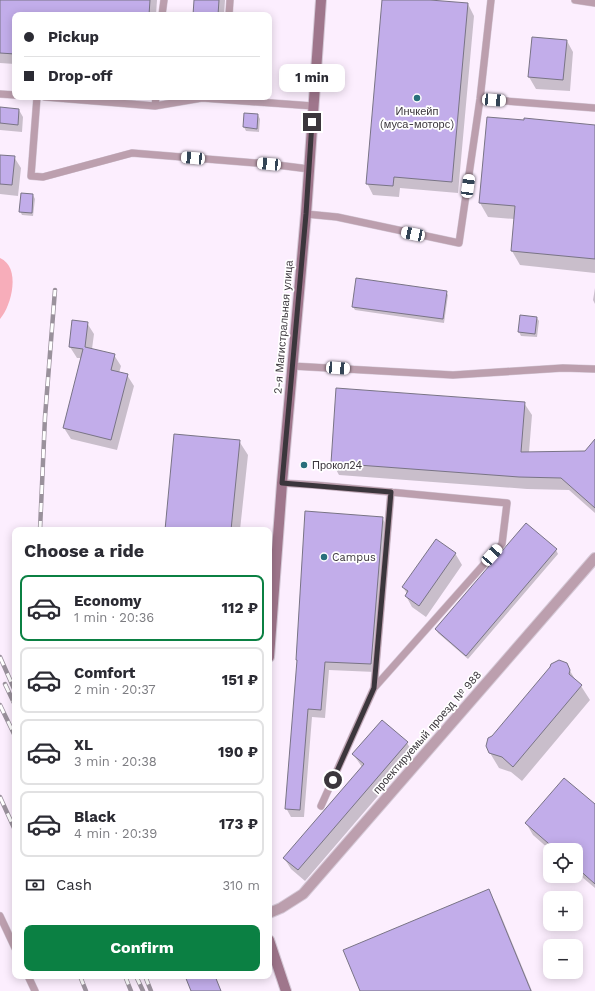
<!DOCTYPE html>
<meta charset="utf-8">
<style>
body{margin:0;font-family:"Work Sans",sans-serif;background:#f2f2f3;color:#2b2b33;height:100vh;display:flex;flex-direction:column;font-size:15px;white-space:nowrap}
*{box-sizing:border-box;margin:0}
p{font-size:13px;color:#7c7c81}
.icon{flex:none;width:22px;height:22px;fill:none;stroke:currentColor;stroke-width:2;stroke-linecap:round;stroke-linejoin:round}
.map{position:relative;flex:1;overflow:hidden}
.side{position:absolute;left:12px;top:527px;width:260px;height:452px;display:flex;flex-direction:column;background:#fff;border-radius:8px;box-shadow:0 2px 10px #0003}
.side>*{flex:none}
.top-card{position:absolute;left:12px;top:12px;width:260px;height:88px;border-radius:8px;box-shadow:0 2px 10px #0003;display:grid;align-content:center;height:88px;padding:0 12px;background:#fff}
.buttons{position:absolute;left:543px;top:843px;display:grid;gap:8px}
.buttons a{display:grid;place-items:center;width:40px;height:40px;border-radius:8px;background:#fff;box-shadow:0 2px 10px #0003;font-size:20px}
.end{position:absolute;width:18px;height:18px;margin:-9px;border:5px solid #3b363c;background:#fff;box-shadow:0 0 0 2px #fff}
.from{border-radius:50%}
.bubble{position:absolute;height:28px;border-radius:8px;background:#fff;box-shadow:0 2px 10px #0003;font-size:13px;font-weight:700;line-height:28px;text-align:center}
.car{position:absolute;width:12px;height:24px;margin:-12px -6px;border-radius:5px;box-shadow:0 0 3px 1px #0007;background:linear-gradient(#fff 24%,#345 0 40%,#fff 0 76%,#345 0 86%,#fff 0)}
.top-card b{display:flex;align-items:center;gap:14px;height:38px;font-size:15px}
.top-card b+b{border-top:1px solid #e1e1e2}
.top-card i{width:10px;height:10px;background:#2b2b33}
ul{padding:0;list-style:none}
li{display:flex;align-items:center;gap:12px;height:66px;margin:0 8px 6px;padding:0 4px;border:2px solid #e1e1e2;border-radius:8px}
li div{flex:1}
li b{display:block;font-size:15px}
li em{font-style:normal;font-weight:700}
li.on{border-color:#0b8043}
li>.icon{width:36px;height:36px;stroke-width:1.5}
h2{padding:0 12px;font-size:18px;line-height:48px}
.pay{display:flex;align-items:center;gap:10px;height:44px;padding:0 12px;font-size:15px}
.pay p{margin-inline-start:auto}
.button{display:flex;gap:8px;margin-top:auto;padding:8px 12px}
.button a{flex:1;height:46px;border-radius:8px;background:#0b8043;color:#fff;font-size:16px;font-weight:700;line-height:46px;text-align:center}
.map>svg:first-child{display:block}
.forest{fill:#f7adba}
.shadow{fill:#0003}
.building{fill:#c2adea;stroke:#797485}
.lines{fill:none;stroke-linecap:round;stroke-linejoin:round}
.lane-casing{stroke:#d5c9d7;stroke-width:8}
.street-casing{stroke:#d5c9d7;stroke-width:12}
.secondary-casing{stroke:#d5c9d7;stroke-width:12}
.lane{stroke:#bc9fae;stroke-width:7}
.street{stroke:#bc9fae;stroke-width:10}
.secondary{stroke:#9f768c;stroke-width:10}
.rail-casing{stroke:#9a919c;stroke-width:4.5}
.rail{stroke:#fff;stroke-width:3;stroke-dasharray:9;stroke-linecap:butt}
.route{stroke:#3b363c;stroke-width:5}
.poi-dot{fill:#286f7b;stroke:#fff;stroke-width:1.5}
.labels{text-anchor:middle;stroke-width:3.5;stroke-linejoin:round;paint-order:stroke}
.poi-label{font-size:11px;fill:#3b363c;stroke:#fff;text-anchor:start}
.street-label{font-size:11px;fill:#3b363c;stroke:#fff}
</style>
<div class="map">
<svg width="595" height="991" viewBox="0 0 595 991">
<rect width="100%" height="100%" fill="#fceefe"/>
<path class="forest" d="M0,258C21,267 12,305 0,319Z"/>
<path class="shadow" d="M0,0H157L156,15H15V64L0,63Z
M195,0H225L224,15H194Z
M383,0H419L468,4L474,16L458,193L400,188L399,197L373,195L367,183Z
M533,38L567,41L573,52L570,91L536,89L529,77Z
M0,108L19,110L23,117L22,132L0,130Z
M258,115L260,119L259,132L246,131L244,127Z
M524,121L595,126V273L520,265L512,251L515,219L488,217L480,203Z
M0,156L14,157L21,168L18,196L0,194Z
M33,195L35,199L33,216L22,215L20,211Z
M595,288V304L593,300Z
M446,292L448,295L444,323L355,310L353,307Z
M537,318L539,321L537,337L521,336L519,332Z
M87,323L94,334L92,349L114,355L121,366L119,373L127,375L134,386L117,450L71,439L64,428L81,358H77L70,347Z
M524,403L532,415L529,452H585L595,440V513L569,490L527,489L339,475L332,462Z
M239,441L248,455L240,530H166Z
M382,518L387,526L375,672L329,670L325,718L312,717L304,817H291L286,808L298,662L297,660Z
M526,524L556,550L558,554L468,659L438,633L436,629Z
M455,553L462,565L426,617L412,607L406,596L407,594L403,587Z
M566,664L576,681L581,686L590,700L522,781L511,772L499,768L490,753L493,737Z
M382,721L407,743L414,754L305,881L291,869L284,858L362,767L353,754Z
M595,806V888L576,872V850H550L533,835L526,823Z
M489,891L497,906L532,991H362Z"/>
<path class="building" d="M0,0H150L149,15H15V54L0,53Z
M194,0H219L218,15H193Z
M382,0H430L468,3L452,182L394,177L393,186L366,184Z
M532,37L567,40L563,80L528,77Z
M0,107L19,109L18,125L0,123Z
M244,113L258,114L257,129L243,127Z
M487,117L524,120V118L595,125V259L511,251L515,206L479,203Z
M0,155L15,156L12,185L0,184Z
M21,193L33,194L32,213L19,212Z
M356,278L447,291L443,319L352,307Z
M520,315L537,317L535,334L518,332Z
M72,320L88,322L85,347L115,354L111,370L128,374L111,440L63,428L83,349L69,347Z
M336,388L525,402L521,452L585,451L595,439V508L561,478L519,477L331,463Z
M174,434L240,440L231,530H165Z
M305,511L383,517L371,664L325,662L321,710L308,709L300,810L285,809L297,660H296Z
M526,523L557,549L466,656L435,629Z
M436,539L456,553L419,606L405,596L408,591L402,587Z
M559,660L567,663L570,670L569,674L582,685L513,767L502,757L489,753L486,746L488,738L492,736L550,667L551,664Z
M382,720L408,742L298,870L283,858L364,764L352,754Z
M564,778L595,804V884L576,867V850H556L525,823Z
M489,889L531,991H360L343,950Z
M185,976H215L221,991H191Z"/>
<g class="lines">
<defs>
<path id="lane" d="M575,0L595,3
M162,15L164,0
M229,15L230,0
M0,94L15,95
M37,97L31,176L43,177L132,153L269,164L309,169
M45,97L155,106L202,98L313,106
M480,99L595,108
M155,106L156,97
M306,214L337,217L459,243L480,99L491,0
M292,366L453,375L563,368L595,369
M282,483L315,485L507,503L502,544L374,688L321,806
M374,688L391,492
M0,916L15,948
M28,976L35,991"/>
<path id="street" d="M269,913L281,908L303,894L595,558"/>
<path id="secondary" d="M269,657L282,483L306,214L321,0
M269,940L286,991"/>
</defs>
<use href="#lane" class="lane-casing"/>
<use href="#street" class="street-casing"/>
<use href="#secondary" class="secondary-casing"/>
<use href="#lane" class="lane"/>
<use href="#street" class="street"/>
<use href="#secondary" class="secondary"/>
<defs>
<path id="rail" d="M40,530L45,417L55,290
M0,657L15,691
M5,684L15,705
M0,705L15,736
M0,797L15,830
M80,976L86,991
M125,976L131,991
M136,976L143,991
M145,976L151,991"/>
</defs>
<use href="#rail" class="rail-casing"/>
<use href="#rail" class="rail"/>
</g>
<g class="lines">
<path class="route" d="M312,122L306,214L282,483L391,492L374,688L333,780"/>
</g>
<g class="poi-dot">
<circle cx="417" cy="98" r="4"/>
<circle cx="304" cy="465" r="4"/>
<circle cx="324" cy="557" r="4"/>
</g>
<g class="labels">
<g class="poi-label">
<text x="417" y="115" text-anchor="middle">Инчкейп<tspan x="417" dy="13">(муса-моторс)</tspan></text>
<text x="312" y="469">Прокол24</text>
<text x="332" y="561">Campus</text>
</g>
<g class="street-label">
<text transform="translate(283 327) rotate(-85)" y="4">2-я Магистральная улица</text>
<text transform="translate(427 732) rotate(-49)" y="4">проектируемый проезд № 988</text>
</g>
</g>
</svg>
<div class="buttons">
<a><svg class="icon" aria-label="locate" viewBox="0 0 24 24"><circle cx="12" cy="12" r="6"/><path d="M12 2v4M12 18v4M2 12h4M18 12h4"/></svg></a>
<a>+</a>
<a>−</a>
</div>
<i class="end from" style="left:333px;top:780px"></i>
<i class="end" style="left:312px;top:122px"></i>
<div class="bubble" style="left:279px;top:64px;width:66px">1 min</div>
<i class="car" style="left:494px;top:100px;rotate:94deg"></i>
<i class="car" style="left:193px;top:158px;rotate:275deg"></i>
<i class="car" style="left:269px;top:164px;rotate:275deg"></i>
<i class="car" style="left:468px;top:186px;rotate:8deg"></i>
<i class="car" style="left:413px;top:234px;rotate:282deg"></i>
<i class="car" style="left:338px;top:368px;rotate:94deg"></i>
<i class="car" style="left:492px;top:555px;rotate:42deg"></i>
<div class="top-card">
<b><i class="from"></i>Pickup</b>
<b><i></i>Drop-off</b>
</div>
<section class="side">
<h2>Choose a ride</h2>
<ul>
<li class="on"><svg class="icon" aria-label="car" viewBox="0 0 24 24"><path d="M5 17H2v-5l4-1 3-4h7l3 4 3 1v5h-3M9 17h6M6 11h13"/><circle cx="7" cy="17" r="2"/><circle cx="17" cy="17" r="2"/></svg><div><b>Economy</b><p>1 min · 20:36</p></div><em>112 ₽</em></li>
<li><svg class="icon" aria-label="car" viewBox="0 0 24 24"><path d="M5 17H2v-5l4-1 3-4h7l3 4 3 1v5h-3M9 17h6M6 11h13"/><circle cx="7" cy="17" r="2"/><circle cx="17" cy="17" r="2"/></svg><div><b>Comfort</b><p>2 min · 20:37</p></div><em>151 ₽</em></li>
<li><svg class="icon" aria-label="car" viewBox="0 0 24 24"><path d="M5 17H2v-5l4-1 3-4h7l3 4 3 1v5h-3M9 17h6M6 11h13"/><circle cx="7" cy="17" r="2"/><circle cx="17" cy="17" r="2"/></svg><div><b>XL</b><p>3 min · 20:38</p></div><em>190 ₽</em></li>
<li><svg class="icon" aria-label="car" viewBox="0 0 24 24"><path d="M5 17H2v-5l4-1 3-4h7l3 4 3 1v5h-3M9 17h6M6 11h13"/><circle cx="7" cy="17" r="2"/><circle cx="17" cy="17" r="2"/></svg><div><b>Black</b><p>4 min · 20:39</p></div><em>173 ₽</em></li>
</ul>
<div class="pay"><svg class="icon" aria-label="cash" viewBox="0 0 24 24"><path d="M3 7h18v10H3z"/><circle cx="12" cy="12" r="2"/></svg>Cash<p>310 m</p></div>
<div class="button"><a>Confirm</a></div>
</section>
</div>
